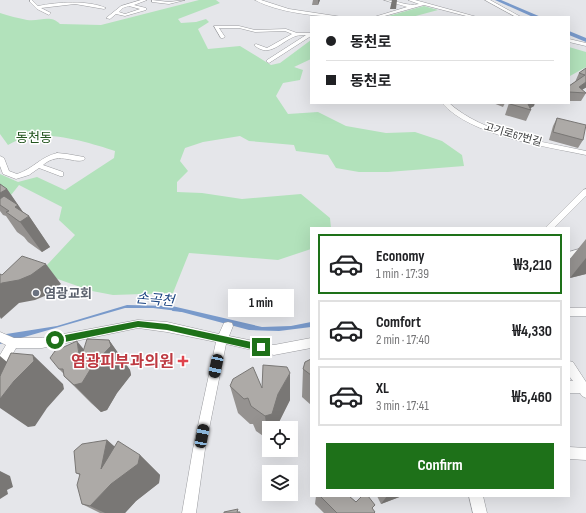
<!DOCTYPE html>
<meta charset="utf-8">
<style>
body{margin:0;font-family:"Sofia Sans Condensed","Noto Sans KR",sans-serif;background:#f6f6f6;color:#202124;height:100vh;display:flex;flex-direction:column;font-size:15px;white-space:nowrap}
*{box-sizing:border-box;margin:0}
p{font-size:13px;color:#757577}
.icon{flex:none;width:22px;height:22px;fill:none;stroke:currentColor;stroke-width:2;stroke-linecap:round;stroke-linejoin:round}
.map{position:relative;flex:1;overflow:hidden}
.side{position:absolute;left:310px;top:227px;width:260px;height:270px;display:flex;flex-direction:column;background:#fff;border-radius:0px;box-shadow:0 4px 16px #0002}
.side>*{flex:none}
.guide{position:absolute;left:310px;top:16px;width:260px;height:88px;border-radius:0px;box-shadow:0 4px 16px #0002;display:grid;align-content:center;height:88px;padding:0 16px;background:#fff}
.buttons{position:absolute;left:262px;top:421px;display:grid;gap:8px}
.buttons a{display:grid;place-items:center;width:36px;height:36px;border-radius:0px;background:#fff;box-shadow:0 4px 16px #0002;font-size:20px}
.end{position:absolute;width:18px;height:18px;margin:-9px;border:5px solid #1e7119;background:#fff;box-shadow:0 0 0 2px #fff}
.from{border-radius:50%}
.bubble{position:absolute;height:28px;border-radius:0px;background:#fff;box-shadow:0 4px 16px #0002;font-size:13px;font-weight:700;line-height:28px;text-align:center}
.car{position:absolute;width:12px;height:24px;margin:-12px -6px;border-radius:5px;box-shadow:0 0 3px 1px #0007;background:linear-gradient(#222 24%,#8ab4d8 0 40%,#222 0 76%,#8ab4d8 0 86%,#222 0)}
.guide b{display:flex;align-items:center;gap:14px;height:38px;font-size:15px}
.guide b+b{border-top:1px solid #e0e0e0}
.guide i{width:10px;height:10px;background:#202124}
ul{padding:7px 0 0;list-style:none}
li{display:flex;align-items:center;gap:12px;height:60px;margin:0 8px 6px;padding:0 8px;border:2px solid #e0e0e0;border-radius:0px}
li div{flex:1}
li b{display:block;font-size:15px}
li em{font-style:normal;font-weight:700}
li.selected{border-color:#1e7119}
li>.icon{width:36px;height:36px;stroke-width:1.5}
.button{display:flex;gap:8px;margin-top:auto;padding:8px 16px}
.button a{flex:1;height:46px;border-radius:0px;background:#1e7119;color:#fff;font-size:16px;font-weight:700;line-height:46px;text-align:center}
.map>svg:first-child{display:block}
.green{fill:#b2e2bb}
.water{fill:#799acb}
.lines{fill:none;stroke-linecap:round;stroke-linejoin:round}
.stream{stroke:#799acb;stroke-width:2}
.river{fill:#799acb;fill-rule:evenodd}
.minor-casing{stroke:#9a9b9f;stroke-width:1}
.minor{fill:#fff;fill-rule:evenodd}
.wall{fill:#959290}
.shaded-wall{fill:#797775}
.building{fill:#adaaa7;stroke:#797775}
.route{fill:#1e7119}
.worship-dot{fill:#6b7280;stroke:#fff;stroke-width:1.5}
.health-dot{fill:#e0444e;stroke:#fff;stroke-width:1.5}
.labels{text-anchor:middle;stroke-width:3;stroke-linejoin:round;paint-order:stroke}
.far-street-label{font-size:11px;fill:#3c3d3e;stroke:#fff}
.far-quarter-label{font-size:13px;fill:#23551f;stroke:#fff}
.worship-label{font-size:13px;font-weight:bold;fill:#5b616d;stroke:#fff;text-anchor:start}
.water-label{font-size:14px;font-style:italic;fill:#1c4582;stroke:#fff}
.near-health-label{font-size:16px;font-weight:bold;fill:#be3a42;stroke:#fff;text-anchor:end}
</style>
<div class="map">
<svg width="586" height="513" viewBox="0 0 586 513">
<rect width="100%" height="100%" fill="#e5e6ea"/>
<path class="green" d="M199,0H216L220,3L178,19L181,23L196,22L206,19L209,22L198,29L208,49L240,46L271,65L280,63L311,40V59L294,67L303,70L300,80L283,83L276,96L288,114L318,112L346,126L386,133L415,132L442,141L462,155L464,166L388,172H359L336,168L328,155L296,151L294,145L249,141L240,136L203,142L185,148L180,161L188,171L177,182V192L202,193L242,199L301,194L330,218L331,228H311V249L278,260L189,253L173,293L113,295L92,291L46,275L47,265L75,235L59,220L62,207L19,185L0,209V174L18,182L37,177L65,190L114,158L115,151C92,143 53,132 27,136C21,138 14,142 8,145L0,134V13C8,16 19,18 27,20C40,22 50,14 60,24L101,25Z
M424,6L438,10L412,17H385Z
M569,47L586,52V67L570,76Z"/>
<path class="water" d="M127,305L172,306L262,327L291,326L311,322V327L279,331L249,330L178,311L153,308H125L0,344V335L57,326Z"/>
<g class="lines">
<path class="stream" d="M173,310L182,311"/>
<path class="river" d="M495,0H501L541,17H533Z
M569,31L586,38V42L569,35Z"/>
<defs>
<path id="minor" d="M30,0H32L38,6C57,2 89,0 106,8L104,9L75,4L41,8L51,13L49,15L37,9L30,2Z
M141,0H147L134,5L146,8V10L125,16L116,14L110,19L106,18L121,6ZM129,6L140,9L125,14L119,12L123,8Z
M152,0L169,2L185,0L169,4L152,2Z
M255,0H261L289,9L342,17C318,17 276,12 255,0Z
M384,0C397,0 407,7 419,4L408,0H415L477,17H470L424,5L381,17H374L407,7Z
M485,0H490L521,17H516Z
M214,26H239L255,30L286,29L297,33H311V36L269,63L267,62V60L306,35C303,35 299,35 296,36C281,41 270,59 254,45L256,44L267,48L292,34L285,31L255,32L239,28H219L225,37L223,38H221Z
M569,39L586,43V46L569,42Z
M442,103H449C485,135 540,141 586,151V155C544,146 471,136 442,103Z
M57,153L67,154L84,157L85,159C76,166 60,150 43,165L63,172V176H60L39,168L29,175L16,179L3,174L0,166V156L4,158L9,171L17,174C33,169 40,157 57,153Z
M586,189V196L554,228H545L583,190Z
M586,247V253L569,259V252Z
M569,308H586V316H569Z
M138,320L167,322L219,334L224,323L228,322L232,323L233,326L229,336L274,345L311,338V348L274,355L226,344L205,449L196,513H182L193,449L216,342L167,332L138,328L42,348H16L4,369L0,370V355L6,345L0,342V332L14,338H42Z
M569,361L573,362L586,382V398L582,396L580,393H569V381H573L569,376Z
M569,447L586,448V460L569,459Z
M469,496H483L487,513H473Z"/>
</defs>
<use href="#minor" class="minor-casing"/>
<use href="#minor" class="minor"/>
</g>
<path class="wall" d="M313,0H320L318,5H312Z
M586,68V88H585L582,90L586,93L581,101H569V86L575,82L579,73Z
M493,103H505L503,107Z
M509,103H528L534,106L530,108L531,110L526,121L505,115Z
M557,118L583,140L578,148L549,140L553,126Z
M0,184L7,189L23,212L29,216L50,247L42,252L28,242L24,237L17,232L6,216L3,215L0,211Z
M586,239V274L570,278L569,277V260Z
M109,340L130,370L131,375L117,393L107,410L101,412L91,403L64,376V374L59,369L84,349Z
M311,359V405L302,397L303,369Z
M230,386L262,388L290,400L280,420L269,428V440L256,431L253,424H250L238,413Z
M107,440L115,447L140,455L160,475L159,483L136,501L125,513H100L82,504L80,475L76,473Z
M316,496H349L356,502L375,505L372,508L374,513H324L315,504Z
M377,496H402L381,504Z"/>
<path class="shaded-wall" d="M318,0H320L318,5Z
M392,0H397L396,9H390Z
M586,82V87L585,88L578,92L579,87Z
M528,103H535L534,106L529,109L526,108Z
M7,189L27,218L29,216L50,247L42,252L20,222L14,218L0,198V193Z
M586,258V274L570,278Z
M46,264L61,284L47,295L35,300L19,303L1,319L0,317V280L7,282Z
M109,340L130,370L131,375L117,393L107,410L101,412L74,385L80,361L77,341L95,363Z
M33,355L63,384L64,389L47,408L35,426L28,427L0,408V356L21,374Z
M290,373V400L280,420L278,428H269V440H268L265,416Z
M107,440L132,462L140,455L160,475L159,483L136,501L125,513H105L90,506L111,484L101,469Z
M0,471L10,476L13,487L7,490L8,494L0,499Z
M387,496H402L381,504Z"/>
<path class="building" d="M586,68V82L579,87L586,93L569,92V86L585,75L579,73Z
M511,103H528V104L531,110L510,104Z
M557,118L586,125L583,140L553,132Z
M0,184L7,189L0,193Z
M4,196L18,205L15,207L29,216L20,222L6,212L9,211L0,205V199Z
M22,256L46,264L31,275L19,280L2,283L0,284V274L2,275Z
M87,339L109,340L111,346L93,365L82,383L74,385L64,376L63,369H59L50,358L55,351L77,341L80,361Z
M11,353L33,355L34,361L14,381L0,399V366V376Z
M311,359V375L303,369L305,362Z
M263,365L287,367L290,373L278,394L272,414L265,416L251,406L248,398L244,399L230,386L233,379L253,367L262,388Z
M107,440L101,469L118,441L140,455L138,464L111,484L90,506L82,504L77,485L80,474L76,473L74,451L82,444Z
M320,496H349L356,502L362,496H368L375,505L372,508L375,512L374,513H337Z
M238,509L237,512H240V513H224V512Z"/>
<path class="route" d="M138,321L167,324L261,344L265,347L261,351L167,330L138,327L55,344L51,340L55,337Z"/>
<circle class="worship-dot" cx="36" cy="293" r="4"/>
<path class="health-dot" d="M181 355h4v4h4v4h-4v4h-4v-4h-4v-4h4z"/>
<g class="labels">
<g class="far-street-label">
<text transform="translate(513 134) rotate(16)" y="4">고기로67번길</text>
</g>
<g class="far-quarter-label">
<text x="34" y="142">동천동</text>
</g>
<g class="worship-label">
<text x="44" y="298">염광교회</text>
</g>
<g class="water-label">
<text transform="translate(155 299) rotate(5)" y="5">손곡천</text>
</g>
<g class="near-health-label">
<text x="174" y="367">염광피부과의원</text>
</g>
</g>
</svg>
<div class="buttons">
<a><svg class="icon" aria-label="locate" viewBox="0 0 24 24"><circle cx="12" cy="12" r="6"/><path d="M12 2v4M12 18v4M2 12h4M18 12h4"/></svg></a>
<a><svg class="icon" aria-label="layers" viewBox="0 0 24 24"><path d="M12 4l9 5-9 5-9-5zM3 14l9 5 9-5"/></svg></a>
</div>
<i class="end from" style="left:55px;top:340px"></i>
<i class="end" style="left:261px;top:347px"></i>
<div class="bubble" style="left:228px;top:289px;width:66px">1 min</div>
<i class="car" style="left:216px;top:366px;rotate:192deg"></i>
<i class="car" style="left:202px;top:436px;rotate:11deg"></i>
<div class="guide">
<b><i class="from"></i>동천로</b>
<b><i></i>동천로</b>
</div>
<section class="side">
<ul>
<li class="selected"><svg class="icon" aria-label="car" viewBox="0 0 24 24"><path d="M5 17H2v-5l4-1 3-4h7l3 4 3 1v5h-3M9 17h6M6 11h13"/><circle cx="7" cy="17" r="2"/><circle cx="17" cy="17" r="2"/></svg><div><b>Economy</b><p>1 min · 17:39</p></div><em>₩3,210</em></li>
<li><svg class="icon" aria-label="car" viewBox="0 0 24 24"><path d="M5 17H2v-5l4-1 3-4h7l3 4 3 1v5h-3M9 17h6M6 11h13"/><circle cx="7" cy="17" r="2"/><circle cx="17" cy="17" r="2"/></svg><div><b>Comfort</b><p>2 min · 17:40</p></div><em>₩4,330</em></li>
<li><svg class="icon" aria-label="car" viewBox="0 0 24 24"><path d="M5 17H2v-5l4-1 3-4h7l3 4 3 1v5h-3M9 17h6M6 11h13"/><circle cx="7" cy="17" r="2"/><circle cx="17" cy="17" r="2"/></svg><div><b>XL</b><p>3 min · 17:41</p></div><em>₩5,460</em></li>
</ul>
<div class="button"><a>Confirm</a></div>
</section>
</div>
